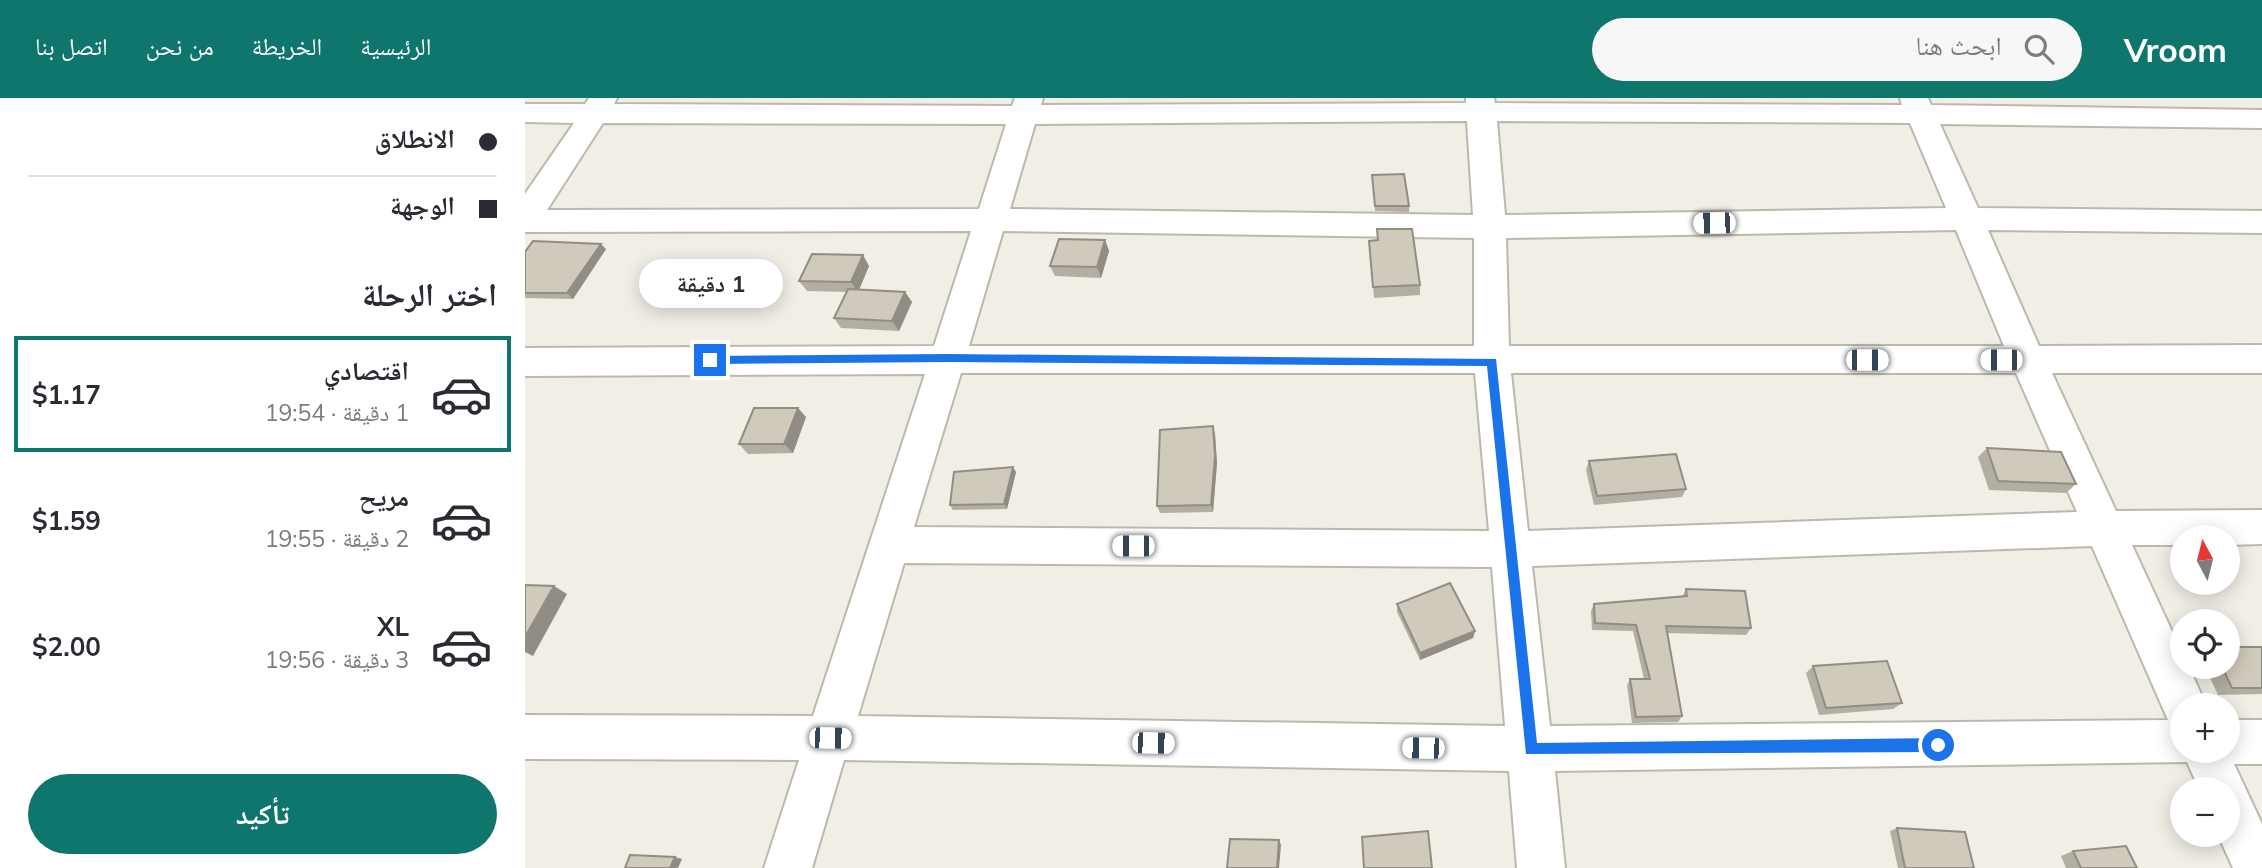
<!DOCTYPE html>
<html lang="ar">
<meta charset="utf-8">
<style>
body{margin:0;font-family:Mulish,"Noto Naskh Arabic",sans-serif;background:#f7f7f7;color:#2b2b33;direction:rtl;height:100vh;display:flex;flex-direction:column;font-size:26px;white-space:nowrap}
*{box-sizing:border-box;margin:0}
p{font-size:23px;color:#7c7c81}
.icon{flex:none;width:38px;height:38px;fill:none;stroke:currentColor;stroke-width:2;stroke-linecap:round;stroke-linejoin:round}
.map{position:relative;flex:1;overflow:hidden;direction:ltr}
.panel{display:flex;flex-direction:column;background:#fff;width:525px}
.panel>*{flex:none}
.hud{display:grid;align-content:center;height:154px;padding:0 28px;background:#fff}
.needle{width:46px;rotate:353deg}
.buttons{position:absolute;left:1645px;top:427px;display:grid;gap:14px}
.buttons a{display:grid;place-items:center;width:70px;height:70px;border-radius:50%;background:#fff;box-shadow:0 4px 18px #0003;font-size:35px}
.end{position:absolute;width:32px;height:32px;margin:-16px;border:9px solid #1a73e8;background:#fff;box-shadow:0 0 0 4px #fff}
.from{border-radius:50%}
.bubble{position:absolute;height:49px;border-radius:24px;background:#fff;box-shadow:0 4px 18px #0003;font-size:23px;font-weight:700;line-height:49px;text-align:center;direction:rtl}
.car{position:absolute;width:21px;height:42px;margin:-21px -10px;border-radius:9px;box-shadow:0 0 5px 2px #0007;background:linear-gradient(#fff 24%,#345 0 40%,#fff 0 76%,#345 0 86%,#fff 0)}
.hud b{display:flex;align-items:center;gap:24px;height:66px;font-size:26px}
.hud b+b{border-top:2px solid #e1e1e2}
.hud i{width:18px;height:18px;background:#2b2b33}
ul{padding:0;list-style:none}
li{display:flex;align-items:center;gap:21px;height:116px;margin:0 14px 10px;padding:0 14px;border:4px solid transparent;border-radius:0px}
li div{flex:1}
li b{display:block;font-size:26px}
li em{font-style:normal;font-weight:700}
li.active{border-color:#0f766e}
li>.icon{width:63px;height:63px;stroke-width:1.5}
h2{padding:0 28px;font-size:32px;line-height:84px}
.button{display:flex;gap:14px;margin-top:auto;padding:14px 28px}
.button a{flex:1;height:80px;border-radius:42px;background:#0f766e;color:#fff;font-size:28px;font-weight:700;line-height:80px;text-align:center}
header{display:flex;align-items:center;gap:42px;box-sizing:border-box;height:98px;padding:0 35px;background:#0f766e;color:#fff}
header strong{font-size:33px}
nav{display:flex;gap:38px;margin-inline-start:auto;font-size:24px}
.search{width:490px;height:63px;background:#f7f7f7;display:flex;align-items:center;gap:18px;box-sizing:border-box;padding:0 24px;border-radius:38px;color:#7c7c81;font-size:26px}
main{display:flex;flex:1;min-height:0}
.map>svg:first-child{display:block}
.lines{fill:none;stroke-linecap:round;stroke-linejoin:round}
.minor-casing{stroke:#bdb8ac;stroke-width:4}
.minor{fill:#fff;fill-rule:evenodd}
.wall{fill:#b3aea2}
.shaded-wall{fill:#928d84}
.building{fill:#d0cabc;stroke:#928d84;stroke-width:2}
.route{fill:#1a73e8}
</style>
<header>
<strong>Vroom</strong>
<div class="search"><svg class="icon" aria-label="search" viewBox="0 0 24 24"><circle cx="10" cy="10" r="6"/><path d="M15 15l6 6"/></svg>ابحث هنا</div>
<nav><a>الرئيسية</a><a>الخريطة</a><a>من نحن</a><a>اتصل بنا</a></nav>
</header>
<main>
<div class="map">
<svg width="1737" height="770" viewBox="0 0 1737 770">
<rect width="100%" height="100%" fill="#f0eee5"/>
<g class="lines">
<defs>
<path id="minor" d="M64,0H92L89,6L487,8L490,0H518L516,7L941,5V0H969L970,5L1377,7L1375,0H1403L1406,7L1737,12V30L1415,26L1453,110L1737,113V135L1463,132L1514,248L1737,247V275H1527L1591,413L1737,412V446L1703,447V439H1657V447H1607L1657,555V569H1664L1681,607H1657V653H1703V622H1737V666H1709L1737,726V770H1708L1693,737H1703V691H1674L1662,664L1030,673L1040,770H992L984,673L319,662L287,770H239L274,662L0,661V617L288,618L400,276L0,278V250L409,248L446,133L0,134V96L49,25L0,24V6H60ZM942,23L948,117L485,111L510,26ZM972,23L1385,25L1421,110L980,117ZM78,25L481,26L454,111L22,112ZM1431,132L1479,248H984L981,140ZM478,133L949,140V248H444ZM436,275H950L964,433L389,429ZM986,275H1491L1552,414L1003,433ZM1567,448L1643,622L1025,628L1007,468ZM379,465L967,469L980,628L333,618Z"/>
</defs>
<use href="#minor" class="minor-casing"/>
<use href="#minor" class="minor"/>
</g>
<path class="wall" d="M847,77L884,108V114L850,113Z
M852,131L895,187V197L849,200L844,143L853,142Z
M580,142L584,153L576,180L530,178L525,168Z
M81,151L48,201L0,200V154Z
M344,168L334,192L380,194L387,204L374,233L316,230L309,220L322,194L282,193L274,183Z
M281,319L268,355L223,356L214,346Z
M690,336L692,365L688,414L635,415L632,408Z
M1462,350L1551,386L1541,395L1464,392L1453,359Z
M1064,363L1161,391L1157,399L1069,407L1061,372Z
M491,374L482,411L428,412L425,407Z
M1161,491L1226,530L1221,537L1142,535L1157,618L1153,624L1107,625L1102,587L1105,581H1119L1108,533L1067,532L1066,513L1069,506L1157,499Z
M872,506L950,533L948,540L895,562L872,514Z
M1737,549V596L1693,597L1680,569H1703Z
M1288,568L1377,605L1368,611L1294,617L1281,575Z
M1372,730L1449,770H1373L1365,733Z
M1548,753L1612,770H1541L1536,758Z"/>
<path class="shaded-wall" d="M580,142L584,153L576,180L572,169Z
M76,146L81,151L48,201L42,195Z
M338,157L344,168L333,194L326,184Z
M380,194L387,204L374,233L367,223Z
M273,310L281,319L268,355L259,346Z
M688,328L690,336L692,365L688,414L686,407Z
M488,369L491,374L482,411L479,406Z
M29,488L42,496L8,558L0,554V539Z
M950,533L948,540L895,562V555Z
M754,742L756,747L754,770H752Z
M150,759L157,761L153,770H145Z"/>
<path class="building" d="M879,76L884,108H850L847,77Z
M852,131H887L895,187L848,189L844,143L853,142Z
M534,141L580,142L572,169L525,168Z
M8,143L76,146L42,195H0V154Z
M287,156L338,157L326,184L274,183Z
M323,191L380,194L367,223L309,220Z
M229,310H273L259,346H214Z
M688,328L690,358L686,407L632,408L635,332Z
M1462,350L1536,354L1551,386L1473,383Z
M1151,356L1161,391L1072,398L1064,363Z
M488,369L479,406L425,407L429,374Z
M925,485L950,533L895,555L872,506Z
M0,487L29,488L0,539Z
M1161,491L1220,493L1226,530L1141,528L1157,618L1111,619L1105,581H1125L1111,527L1070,525L1069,506L1162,498Z
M1703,549H1737V590H1707L1697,569H1703Z
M1362,563L1377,605L1301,610L1288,568Z
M1372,730L1440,734L1449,770H1380Z
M903,733L907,770H839L837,739Z
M705,741L754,742L752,770H702Z
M1601,748L1612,770H1556L1548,753Z
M105,757L150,759L145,770H100Z"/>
<path class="route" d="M423,256L971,261L1012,645L1413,640L1420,647L1413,654L1001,656L962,268L423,264L185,266L180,262L185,258Z"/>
</svg>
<div class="buttons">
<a><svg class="needle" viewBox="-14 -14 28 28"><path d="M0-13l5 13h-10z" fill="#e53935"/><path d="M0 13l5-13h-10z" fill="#7c7c81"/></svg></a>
<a><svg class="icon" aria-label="locate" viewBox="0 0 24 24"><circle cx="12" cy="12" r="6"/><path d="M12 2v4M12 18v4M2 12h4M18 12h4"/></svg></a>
<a>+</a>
<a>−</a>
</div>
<i class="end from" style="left:1413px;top:647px"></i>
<i class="end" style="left:185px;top:262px"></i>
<div class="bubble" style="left:114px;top:161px;width:144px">1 دقيقة</div>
<i class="car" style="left:1189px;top:125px;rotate:269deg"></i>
<i class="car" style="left:1342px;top:262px;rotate:90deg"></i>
<i class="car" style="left:1476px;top:262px;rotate:270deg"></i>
<i class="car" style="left:608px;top:448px;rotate:270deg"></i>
<i class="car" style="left:305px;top:640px;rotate:91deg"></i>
<i class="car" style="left:628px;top:645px;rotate:91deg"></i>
<i class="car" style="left:898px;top:650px;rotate:271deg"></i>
</div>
<section class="panel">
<div class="hud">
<b><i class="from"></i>الانطلاق</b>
<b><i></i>الوجهة</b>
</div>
<h2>اختر الرحلة</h2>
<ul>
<li class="active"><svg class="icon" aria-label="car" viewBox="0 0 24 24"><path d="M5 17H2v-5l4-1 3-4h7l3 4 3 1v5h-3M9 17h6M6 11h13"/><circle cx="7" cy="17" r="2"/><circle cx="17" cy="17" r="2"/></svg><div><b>اقتصادي</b><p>1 دقيقة · 19:54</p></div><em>$1.17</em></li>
<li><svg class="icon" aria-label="car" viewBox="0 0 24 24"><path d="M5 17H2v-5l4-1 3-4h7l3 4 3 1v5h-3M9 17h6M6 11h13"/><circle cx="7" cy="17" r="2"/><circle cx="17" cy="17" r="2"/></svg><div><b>مريح</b><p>2 دقيقة · 19:55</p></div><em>$1.59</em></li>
<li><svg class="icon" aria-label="car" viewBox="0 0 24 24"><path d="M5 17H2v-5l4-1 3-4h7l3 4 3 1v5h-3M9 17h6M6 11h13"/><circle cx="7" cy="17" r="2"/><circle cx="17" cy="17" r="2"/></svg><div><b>XL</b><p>3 دقيقة · 19:56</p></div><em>$2.00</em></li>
</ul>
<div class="button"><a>تأكيد</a></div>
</section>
</main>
